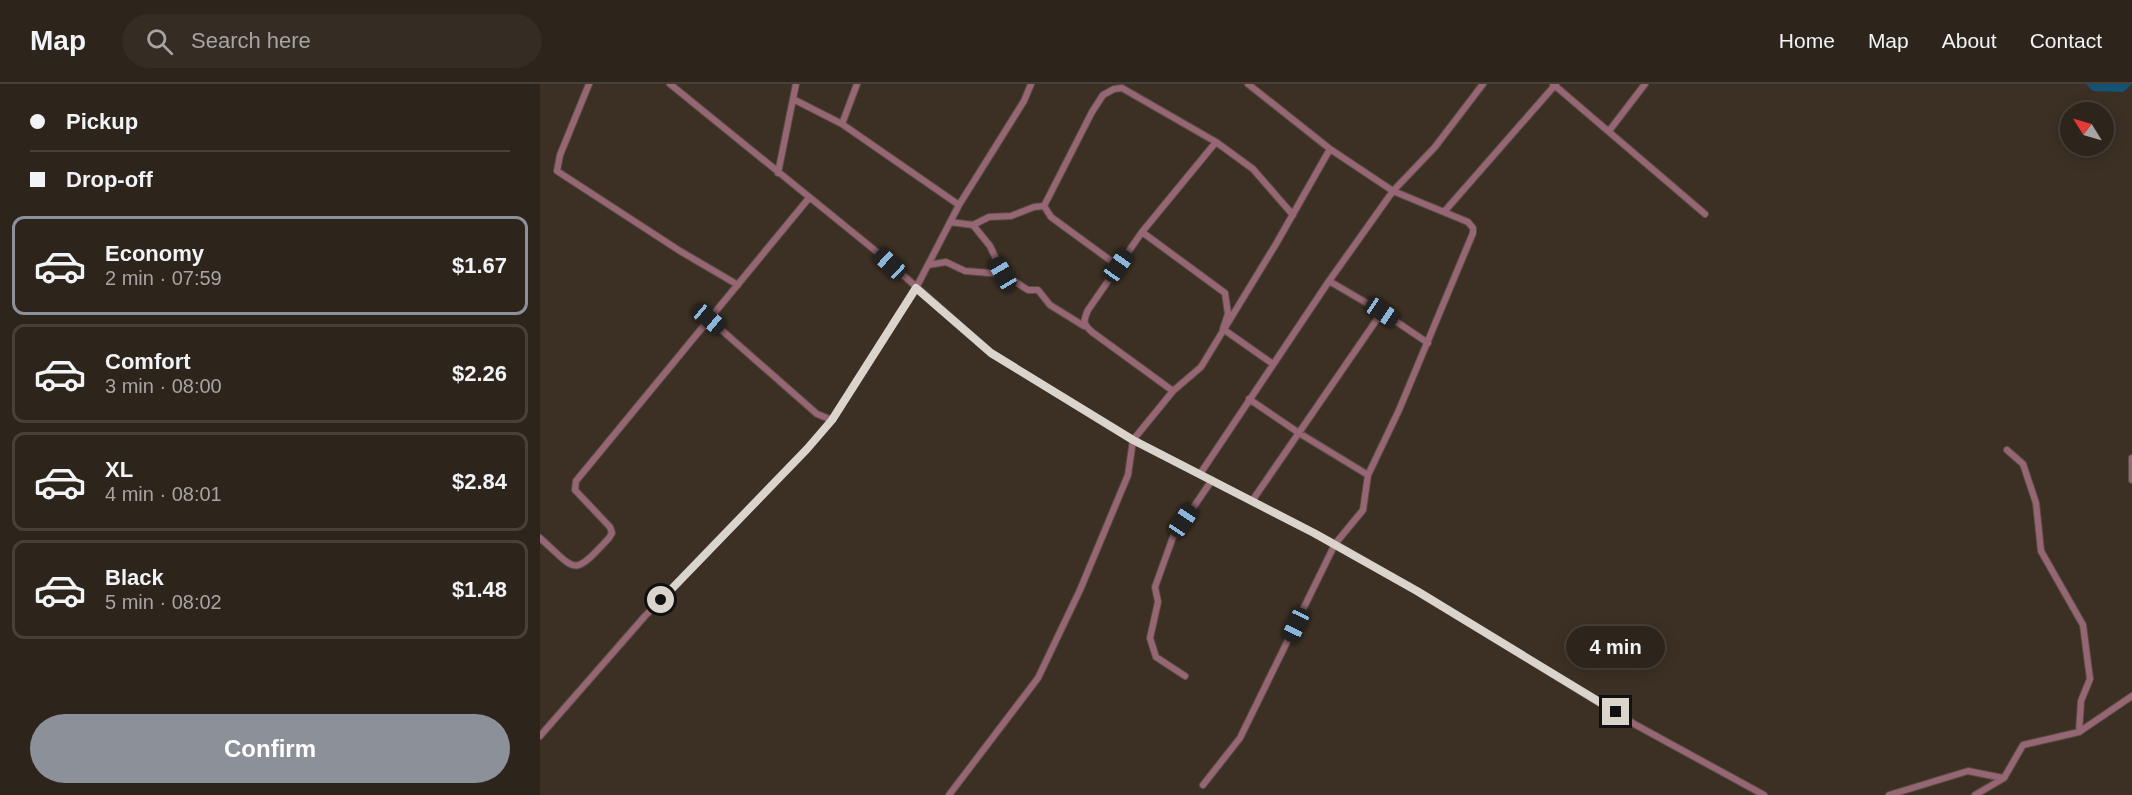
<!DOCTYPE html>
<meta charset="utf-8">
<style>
body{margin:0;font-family:Helvetica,sans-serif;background:#352c24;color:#f1f3f6;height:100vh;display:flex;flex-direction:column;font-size:22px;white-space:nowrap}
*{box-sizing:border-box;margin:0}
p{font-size:20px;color:#a7a4a3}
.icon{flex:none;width:33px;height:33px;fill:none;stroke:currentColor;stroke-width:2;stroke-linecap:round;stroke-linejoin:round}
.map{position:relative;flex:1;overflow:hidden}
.panel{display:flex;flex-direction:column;background:#2d241b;width:540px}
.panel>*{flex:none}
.top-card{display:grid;align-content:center;height:132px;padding:0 30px;background:#2d241b}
.needle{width:39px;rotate:307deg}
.controls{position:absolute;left:1520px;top:18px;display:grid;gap:12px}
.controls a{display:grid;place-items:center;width:54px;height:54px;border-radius:50%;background:#2d241b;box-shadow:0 3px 15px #0003,0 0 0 2px #48413a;font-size:30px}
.end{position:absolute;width:27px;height:27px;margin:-14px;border:8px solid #dbd4cc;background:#111;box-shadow:0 0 0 3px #111}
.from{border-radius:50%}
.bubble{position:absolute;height:42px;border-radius:21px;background:#2d241b;box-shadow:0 3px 15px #0003,0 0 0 2px #48413a;font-size:20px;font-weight:700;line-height:42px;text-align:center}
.car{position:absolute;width:18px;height:36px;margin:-18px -9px;border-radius:8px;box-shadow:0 0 4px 2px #0007;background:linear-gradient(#222 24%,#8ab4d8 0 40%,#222 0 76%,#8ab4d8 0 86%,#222 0)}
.top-card b{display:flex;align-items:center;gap:21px;height:57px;font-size:22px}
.top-card b+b{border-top:2px solid #48413a}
.top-card i{width:15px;height:15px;background:#f1f3f6}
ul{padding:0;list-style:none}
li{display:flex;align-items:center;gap:18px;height:99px;margin:0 12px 9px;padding:0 18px;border:3px solid #48413a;border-radius:12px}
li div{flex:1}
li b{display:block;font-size:22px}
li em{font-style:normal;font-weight:700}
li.on{border-color:#8c9099}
li>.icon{width:54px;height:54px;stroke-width:1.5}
.button{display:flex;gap:12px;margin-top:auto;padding:12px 30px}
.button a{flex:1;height:69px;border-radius:36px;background:#8c9099;color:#fff;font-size:24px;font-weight:700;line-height:69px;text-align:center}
header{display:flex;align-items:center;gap:36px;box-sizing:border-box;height:84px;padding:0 30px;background:#2d241b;border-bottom:2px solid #48413a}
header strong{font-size:28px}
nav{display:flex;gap:33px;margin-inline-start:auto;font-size:21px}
.search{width:420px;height:54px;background:#352c24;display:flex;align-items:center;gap:15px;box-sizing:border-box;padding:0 21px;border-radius:33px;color:#a7a4a3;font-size:22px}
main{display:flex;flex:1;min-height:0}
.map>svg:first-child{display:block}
.water{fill:#145376}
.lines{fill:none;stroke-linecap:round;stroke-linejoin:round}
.minor-casing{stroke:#594e42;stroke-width:8}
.minor{stroke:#966674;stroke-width:6}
.route{stroke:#dbd4cc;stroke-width:8}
</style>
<header>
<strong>Map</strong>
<div class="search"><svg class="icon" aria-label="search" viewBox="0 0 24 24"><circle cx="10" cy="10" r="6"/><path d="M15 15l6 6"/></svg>Search here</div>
<nav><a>Home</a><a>Map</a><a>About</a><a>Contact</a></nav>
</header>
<main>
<section class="panel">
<div class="top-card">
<b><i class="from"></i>Pickup</b>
<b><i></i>Drop-off</b>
</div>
<ul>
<li class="on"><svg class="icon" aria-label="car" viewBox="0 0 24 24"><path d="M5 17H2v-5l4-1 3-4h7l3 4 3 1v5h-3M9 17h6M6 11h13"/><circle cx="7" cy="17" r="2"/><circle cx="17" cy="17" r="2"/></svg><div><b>Economy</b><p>2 min · 07:59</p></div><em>$1.67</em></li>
<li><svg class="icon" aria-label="car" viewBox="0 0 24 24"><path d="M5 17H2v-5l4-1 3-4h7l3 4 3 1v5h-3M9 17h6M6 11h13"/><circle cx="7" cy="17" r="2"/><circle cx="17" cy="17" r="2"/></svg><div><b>Comfort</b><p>3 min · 08:00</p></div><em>$2.26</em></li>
<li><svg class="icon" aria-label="car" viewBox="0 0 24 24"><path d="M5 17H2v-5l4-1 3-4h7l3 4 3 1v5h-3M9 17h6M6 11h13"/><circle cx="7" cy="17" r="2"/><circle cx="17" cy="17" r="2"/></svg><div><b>XL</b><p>4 min · 08:01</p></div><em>$2.84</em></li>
<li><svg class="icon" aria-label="car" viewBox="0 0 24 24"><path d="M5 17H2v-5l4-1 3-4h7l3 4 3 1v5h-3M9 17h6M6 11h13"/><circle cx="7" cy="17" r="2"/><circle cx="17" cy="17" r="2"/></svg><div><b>Black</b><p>5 min · 08:02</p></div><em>$1.48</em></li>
</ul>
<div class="button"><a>Confirm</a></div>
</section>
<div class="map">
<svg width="1592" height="711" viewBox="0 0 1592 711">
<rect width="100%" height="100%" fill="#3c3024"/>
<path class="water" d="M1546,0H1592L1583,8L1553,7Z"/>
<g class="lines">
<defs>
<path id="minor" d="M49,0L20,71L17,87L140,167L198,201
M130,0L337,168L451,269L593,356L795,460L877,507L1096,641L1224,711
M1013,0L1165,130
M253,15L302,40L419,121
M302,40L317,0
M1069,47L1105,0
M238,89L256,0
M904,128L1016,0
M410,138L433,141L450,162L463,190
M433,141L449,133L471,132L494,123L504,122
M602,148L685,209L688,230L683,245L733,280
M388,181L406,178L425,187L463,190L488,206H498L510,221L544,242
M578,182L511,133L504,122L552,28L563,11L574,5L582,4L676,58L713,85L753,131
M789,197L842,228L888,259
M169,235L277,330L292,336
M633,307L552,248C543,240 543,237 548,226L602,148L676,58
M709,315L759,349L828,391
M1467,366L1483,380L1496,419L1501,467L1543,541L1550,595L1541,617L1539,648
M1592,374V396
M660,390L789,197L853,107L895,63L943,0
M712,417L842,228
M0,454C37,487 32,494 69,454L72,449L70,443L35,406L36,397L269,114
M645,592L616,573L610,554L618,518L615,503L633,453L672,396
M0,652L105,532L267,365L292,336L376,204L419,121L484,17L491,0
M663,701L700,654L795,460L823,426L828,391L859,326L933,149V144L928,138L853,107L790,65L708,0
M409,711L498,594L540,506L588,391L593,356L633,307L661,283L736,160L790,65
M1349,711L1428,687L1463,694
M1435,711L1464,694L1483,661L1539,648L1592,612"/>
</defs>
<use href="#minor" class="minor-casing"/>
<use href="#minor" class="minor"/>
</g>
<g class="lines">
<path class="route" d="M121,516L267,365L292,336L376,204L451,269L593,356L774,449L877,507L1076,628"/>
</g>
</svg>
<div class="controls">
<a><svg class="needle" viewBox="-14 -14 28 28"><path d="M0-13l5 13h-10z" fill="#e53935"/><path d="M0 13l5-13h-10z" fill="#a7a4a3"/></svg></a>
</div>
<i class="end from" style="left:121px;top:516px"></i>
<i class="end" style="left:1076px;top:628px"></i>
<div class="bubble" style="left:1026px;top:542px;width:99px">4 min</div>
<i class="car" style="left:350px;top:180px;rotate:313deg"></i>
<i class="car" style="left:578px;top:182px;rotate:35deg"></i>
<i class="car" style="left:463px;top:190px;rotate:330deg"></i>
<i class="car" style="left:842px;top:228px;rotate:124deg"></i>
<i class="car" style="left:169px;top:235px;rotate:130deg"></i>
<i class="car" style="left:643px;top:437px;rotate:34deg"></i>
<i class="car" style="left:756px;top:541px;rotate:205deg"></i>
</div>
</main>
